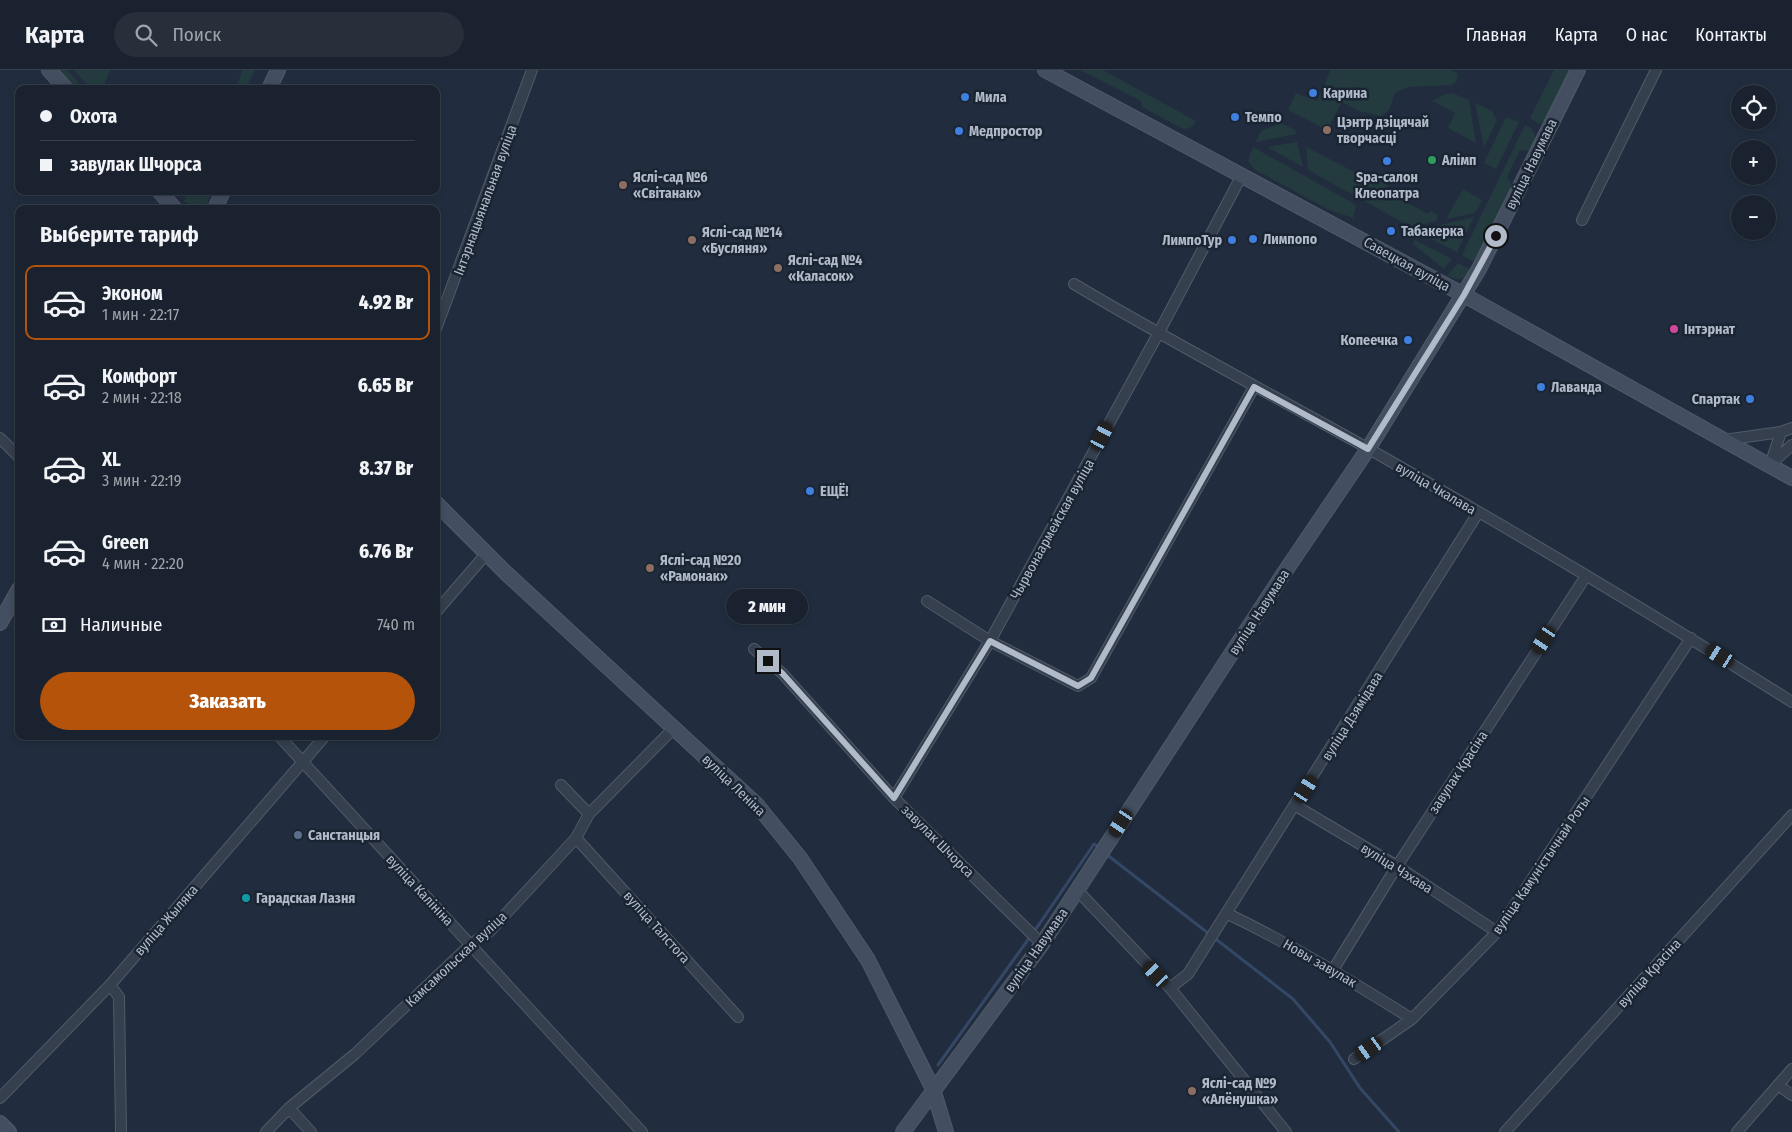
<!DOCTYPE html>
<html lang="ru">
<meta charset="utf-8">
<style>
body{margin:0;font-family:"Fira Sans Condensed",sans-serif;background:#262f3a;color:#f1f3f6;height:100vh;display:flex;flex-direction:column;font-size:19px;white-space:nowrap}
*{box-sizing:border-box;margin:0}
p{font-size:16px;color:#9fa4aa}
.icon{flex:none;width:28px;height:28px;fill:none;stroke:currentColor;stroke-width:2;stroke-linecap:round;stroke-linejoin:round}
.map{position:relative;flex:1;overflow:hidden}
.panel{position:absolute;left:15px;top:135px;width:425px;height:535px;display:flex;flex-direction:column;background:#19222e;border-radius:10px;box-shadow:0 2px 8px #0003,0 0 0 1px #373f4a}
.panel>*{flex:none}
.banner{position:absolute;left:15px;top:15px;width:425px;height:110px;border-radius:10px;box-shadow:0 2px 8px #0003,0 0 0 1px #373f4a;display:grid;align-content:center;height:110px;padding:0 25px;background:#19222e}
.controls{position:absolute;left:1731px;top:15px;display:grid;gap:10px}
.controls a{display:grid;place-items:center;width:45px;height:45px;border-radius:50%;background:#19222e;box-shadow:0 2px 8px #0003,0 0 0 1px #373f4a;font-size:25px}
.end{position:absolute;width:22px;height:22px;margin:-11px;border:6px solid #b1bac9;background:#111;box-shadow:0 0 0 2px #111}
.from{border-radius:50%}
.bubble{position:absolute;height:35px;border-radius:18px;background:#19222e;box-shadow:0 2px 8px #0003,0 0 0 1px #373f4a;font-size:16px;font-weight:800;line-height:35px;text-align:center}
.car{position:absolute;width:15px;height:30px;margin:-15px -8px;border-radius:6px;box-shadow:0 0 4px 1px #0007;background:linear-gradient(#222 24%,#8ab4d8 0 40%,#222 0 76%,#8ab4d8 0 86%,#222 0)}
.banner b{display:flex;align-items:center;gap:18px;height:48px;font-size:19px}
.banner b+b{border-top:1px solid #373f4a}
.banner i{width:12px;height:12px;background:#f1f3f6}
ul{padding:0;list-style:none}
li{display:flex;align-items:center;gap:15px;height:75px;margin:0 10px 8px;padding:0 15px;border:2px solid transparent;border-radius:10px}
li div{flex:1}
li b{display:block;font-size:19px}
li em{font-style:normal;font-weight:800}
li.selected{border-color:#b45309}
li>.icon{width:45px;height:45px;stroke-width:1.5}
h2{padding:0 25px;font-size:22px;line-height:60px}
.pay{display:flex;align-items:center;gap:12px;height:55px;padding:0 25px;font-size:19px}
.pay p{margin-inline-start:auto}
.action{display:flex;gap:10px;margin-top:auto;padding:10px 25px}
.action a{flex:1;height:58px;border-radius:30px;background:#b45309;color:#fff;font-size:20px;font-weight:800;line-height:58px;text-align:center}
header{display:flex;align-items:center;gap:30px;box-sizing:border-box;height:70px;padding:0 25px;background:#19222e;border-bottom:1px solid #373f4a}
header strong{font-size:24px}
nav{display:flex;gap:28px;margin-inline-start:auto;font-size:18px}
.search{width:350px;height:45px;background:#262f3a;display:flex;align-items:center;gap:12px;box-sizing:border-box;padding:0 18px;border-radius:28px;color:#9fa4aa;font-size:19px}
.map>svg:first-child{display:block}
.green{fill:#233b3f}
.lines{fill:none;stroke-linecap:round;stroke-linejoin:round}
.stream{stroke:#344866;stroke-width:3}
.street-casing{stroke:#515a69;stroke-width:12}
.secondary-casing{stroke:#515a69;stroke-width:16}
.street{stroke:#353f4e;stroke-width:10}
.secondary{stroke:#434e61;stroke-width:14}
.route{stroke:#b1bac9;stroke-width:6}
.shop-dot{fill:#3f7fe0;stroke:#1b2432;stroke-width:2}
.education-dot{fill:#8d6e63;stroke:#1b2432;stroke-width:2}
.leisure-dot{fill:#2e9e5b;stroke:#1b2432;stroke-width:2}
.hotel-dot{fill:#d1479c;stroke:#1b2432;stroke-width:2}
.service-dot{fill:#5c6f8a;stroke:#1b2432;stroke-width:2}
.culture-dot{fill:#0f9aa8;stroke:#1b2432;stroke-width:2}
.labels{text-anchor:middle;stroke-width:5;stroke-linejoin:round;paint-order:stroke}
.poi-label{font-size:14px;font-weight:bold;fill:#b1bac9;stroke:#1b2432;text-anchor:start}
.street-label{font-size:14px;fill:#b1bac9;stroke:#1b2432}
</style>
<header>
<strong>Карта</strong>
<div class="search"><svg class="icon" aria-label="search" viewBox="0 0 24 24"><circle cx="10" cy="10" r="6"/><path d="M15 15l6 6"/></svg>Поиск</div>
<nav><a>Главная</a><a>Карта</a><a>О нас</a><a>Контакты</a></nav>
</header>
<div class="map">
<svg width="1792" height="1062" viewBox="0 0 1792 1062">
<rect width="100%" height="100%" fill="#212d3e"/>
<path class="green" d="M59,0H67L84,19H75Z
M74,0H110L103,19H91Z
M243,0H255L246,19H235Z
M1080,0H1103L1196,51C1194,57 1189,59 1183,59L1142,37L1141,31Z
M1331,0H1451L1458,4L1457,10L1452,15L1408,17L1395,23L1389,40L1381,46L1359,41L1342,32L1327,60L1288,40L1296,23L1317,31Z
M1554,0H1570L1545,50L1539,54L1530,48Z
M1452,23L1469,30L1476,73L1448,58L1455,43L1432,31L1445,24Z
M1475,33L1492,41L1497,50L1484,78Z
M1506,47L1519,52L1496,99L1484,93Z
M1281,53L1295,60L1296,64L1256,72L1261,61Z
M1525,55L1532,59L1537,71L1532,81L1520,80L1507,107L1514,118L1477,194L1462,185Z
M1297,72L1303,97L1267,77Z
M1253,77L1353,133L1356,136L1353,148L1327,139L1254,99L1248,91Z
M1306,77L1372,111L1374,108L1388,115L1385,121L1428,144L1430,141L1438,145L1436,151L1411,157L1308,100Z
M1463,119L1482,130L1475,143L1446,149Z
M188,121H213L206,136L203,139L200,136H190L184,131Z
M1474,147L1457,182L1415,161Z
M1415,170L1452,189L1444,199L1413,174Z
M1458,193L1473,201C1465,210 1457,211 1447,206Z"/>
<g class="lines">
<path class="stream" d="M1106,784L1293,929L1330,972L1360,1018L1399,1062
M938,995L1040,853L1094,774L1100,778"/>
<defs>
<path id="street" d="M1582,150L1656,0
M1074,214C1171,272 1271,324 1369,379C1512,460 1653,544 1792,632
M436,259L532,0
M0,368L19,387
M1724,370L1781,362L1792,358
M1770,395L1781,362
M1770,395L1792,375
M927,531L990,571L1078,616L1091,608L1254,317
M436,542L486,484
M754,579L782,603L894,728L1042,874
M279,666L642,1062
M561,715L589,744
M894,728L990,571L1158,264L1242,105
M1296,736L1397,796L1497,862
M576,768L738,947
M1077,820L1170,918L1286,1062
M1226,843C1291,874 1351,911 1412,949
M1333,900L1397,796L1586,506
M110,915L119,927L121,1062
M1170,918L1188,904L1478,443
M1354,989L1412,949L1497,862L1691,568
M1778,1015L1792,1025
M0,1028L110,915L325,666
M289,1038L311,1062
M266,1062L289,1038L355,984L471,874L490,861L576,768L589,744L673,659
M1505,1062L1792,745
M1737,1062L1792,999"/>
<path id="secondary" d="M49,0L66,19
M1045,0L1464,225L1792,408
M269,19L278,0
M159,121L175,139
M215,139L223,121
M436,433L507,504L757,735L800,788L868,890L933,1019L946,1062
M0,553L19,519
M0,1053L9,1062
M903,1062L1042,874L1284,503L1368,379L1479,199L1578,0"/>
</defs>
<use href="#street" class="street-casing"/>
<use href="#secondary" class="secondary-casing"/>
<use href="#street" class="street"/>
<use href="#secondary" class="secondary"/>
</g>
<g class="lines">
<path class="route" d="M768,591L782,603L894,728L990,571L1078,616L1091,608L1254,317L1368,379L1464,225L1496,166"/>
</g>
<g class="shop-dot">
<circle cx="1313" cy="23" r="5"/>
<circle cx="965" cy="27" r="5"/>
<circle cx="1235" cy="47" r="5"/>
<circle cx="959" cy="61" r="5"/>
<circle cx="1387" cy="91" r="5"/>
<circle cx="1391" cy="161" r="5"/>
<circle cx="1253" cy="169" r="5"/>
<circle cx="1232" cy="170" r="5"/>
<circle cx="1408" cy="270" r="5"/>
<circle cx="1541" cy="317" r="5"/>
<circle cx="1750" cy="329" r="5"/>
<circle cx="810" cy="421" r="5"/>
</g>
<g class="education-dot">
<circle cx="1327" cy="60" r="5"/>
<circle cx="623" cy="115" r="5"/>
<circle cx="692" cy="170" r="5"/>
<circle cx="778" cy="198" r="5"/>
<circle cx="650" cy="498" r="5"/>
<circle cx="1192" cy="1021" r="5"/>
</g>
<circle class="leisure-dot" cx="1432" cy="90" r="5"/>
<circle class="hotel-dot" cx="1674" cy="259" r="5"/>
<circle class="service-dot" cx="298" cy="765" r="5"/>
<circle class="culture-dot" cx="246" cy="828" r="5"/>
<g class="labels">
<g class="poi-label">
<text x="1323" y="28">Карина</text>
<text x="975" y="32">Мила</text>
<text x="1245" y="52">Темпо</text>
<text x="1337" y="57">Цэнтр дзіцячай<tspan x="1337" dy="16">творчасці</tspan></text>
<text x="969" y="66">Медпростор</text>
<text x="1442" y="95">Алімп</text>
<text x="633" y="112">Яслі-сад №6<tspan x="633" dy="16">«Світанак»</tspan></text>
<text x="1387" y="112" text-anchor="middle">Spa-салон<tspan x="1387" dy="16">Клеопатра</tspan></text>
<text x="1401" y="166">Табакерка</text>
<text x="702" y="167">Яслі-сад №14<tspan x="702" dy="16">«Бусляня»</tspan></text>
<text x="1263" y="174">Лимпопо</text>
<text x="1222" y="175" text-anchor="end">ЛимпоТур</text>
<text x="788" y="195">Яслі-сад №4<tspan x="788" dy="16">«Каласок»</tspan></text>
<text x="1684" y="264">Інтэрнат</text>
<text x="1398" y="275" text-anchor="end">Копеечка</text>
<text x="1551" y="322">Лаванда</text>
<text x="1740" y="334" text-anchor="end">Спартак</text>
<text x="820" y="426">ЕЩЁ!</text>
<text x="660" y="495">Яслі-сад №20<tspan x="660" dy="16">«Рамонак»</tspan></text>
<text x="308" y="770">Санстанцыя</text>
<text x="256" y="833">Гарадская Лазня</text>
<text x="1202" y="1018">Яслі-сад №9<tspan x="1202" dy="16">«Алёнушка»</tspan></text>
</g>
<g class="street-label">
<text transform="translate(1531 94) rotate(-64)" y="5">вуліца Навумава</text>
<text transform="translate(485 130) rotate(-70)" y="5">Інтэрнацыянальная вуліца</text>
<text transform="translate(1407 194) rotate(29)" y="5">Савецкая вуліца</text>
<text transform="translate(1436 418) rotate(30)" y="5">вуліца Чкалава</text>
<text transform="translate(1052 459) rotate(-61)" y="5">Чырвонаармейская вуліца</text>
<text transform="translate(1259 542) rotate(-57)" y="5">вуліца Навумава</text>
<text transform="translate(1352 646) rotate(-58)" y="5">вуліца Дзямідава</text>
<text transform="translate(1458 702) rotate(-57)" y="5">завулак Красіна</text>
<text transform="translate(734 715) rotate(44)" y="5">вуліца Леніна</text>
<text transform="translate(938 771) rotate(45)" y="5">завулак Шчорса</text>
<text transform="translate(1541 795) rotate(-56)" y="5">вуліца Камуністычнай Роты</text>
<text transform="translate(1397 798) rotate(32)" y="5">вуліца Чэхава</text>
<text transform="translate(420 820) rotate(47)" y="5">вуліца Калініна</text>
<text transform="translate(166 850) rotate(-49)" y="5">вуліца Жыляка</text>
<text transform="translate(657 857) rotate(48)" y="5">вуліца Талстога</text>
<text transform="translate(1036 880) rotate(-55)" y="5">вуліца Навумава</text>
<text transform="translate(456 889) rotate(-43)" y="5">Камсамольская вуліца</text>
<text transform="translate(1320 893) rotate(30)" y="5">Новы завулак</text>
<text transform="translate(1649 903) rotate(-48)" y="5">вуліца Красіна</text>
</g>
</g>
</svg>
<div class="controls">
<a><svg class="icon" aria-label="locate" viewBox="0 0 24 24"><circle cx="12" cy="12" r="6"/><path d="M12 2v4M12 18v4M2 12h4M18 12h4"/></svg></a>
<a>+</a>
<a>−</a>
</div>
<i class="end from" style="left:1496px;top:166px"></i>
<i class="end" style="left:768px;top:591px"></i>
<div class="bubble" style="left:726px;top:519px;width:82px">2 мин</div>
<i class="car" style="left:1102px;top:366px;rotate:28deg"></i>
<i class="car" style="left:1544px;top:570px;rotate:213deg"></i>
<i class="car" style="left:1720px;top:586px;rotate:302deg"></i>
<i class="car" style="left:1306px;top:719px;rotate:32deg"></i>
<i class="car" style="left:1121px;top:753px;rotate:213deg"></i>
<i class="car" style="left:1156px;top:904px;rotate:317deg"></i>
<i class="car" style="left:1369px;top:979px;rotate:235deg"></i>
<div class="banner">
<b><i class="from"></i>Охота</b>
<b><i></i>завулак Шчорса</b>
</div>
<section class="panel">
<h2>Выберите тариф</h2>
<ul>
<li class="selected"><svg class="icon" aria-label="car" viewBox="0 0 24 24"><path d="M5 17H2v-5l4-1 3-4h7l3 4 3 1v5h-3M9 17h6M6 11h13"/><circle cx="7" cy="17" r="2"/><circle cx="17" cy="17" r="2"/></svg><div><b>Эконом</b><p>1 мин · 22:17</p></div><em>4.92 Br</em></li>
<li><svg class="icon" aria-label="car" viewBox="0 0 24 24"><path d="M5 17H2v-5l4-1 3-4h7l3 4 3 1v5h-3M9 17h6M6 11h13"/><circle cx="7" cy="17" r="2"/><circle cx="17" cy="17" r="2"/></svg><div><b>Комфорт</b><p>2 мин · 22:18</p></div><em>6.65 Br</em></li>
<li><svg class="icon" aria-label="car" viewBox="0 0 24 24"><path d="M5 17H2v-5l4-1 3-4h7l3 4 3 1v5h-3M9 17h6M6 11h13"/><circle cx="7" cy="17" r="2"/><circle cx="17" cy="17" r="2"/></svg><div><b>XL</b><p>3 мин · 22:19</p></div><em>8.37 Br</em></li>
<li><svg class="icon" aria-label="car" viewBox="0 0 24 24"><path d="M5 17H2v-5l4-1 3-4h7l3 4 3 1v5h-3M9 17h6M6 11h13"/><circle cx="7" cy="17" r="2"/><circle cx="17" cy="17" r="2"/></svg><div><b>Green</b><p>4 мин · 22:20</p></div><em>6.76 Br</em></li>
</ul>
<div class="pay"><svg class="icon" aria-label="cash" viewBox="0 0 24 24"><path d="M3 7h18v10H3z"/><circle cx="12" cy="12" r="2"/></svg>Наличные<p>740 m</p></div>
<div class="action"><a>Заказать</a></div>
</section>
</div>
